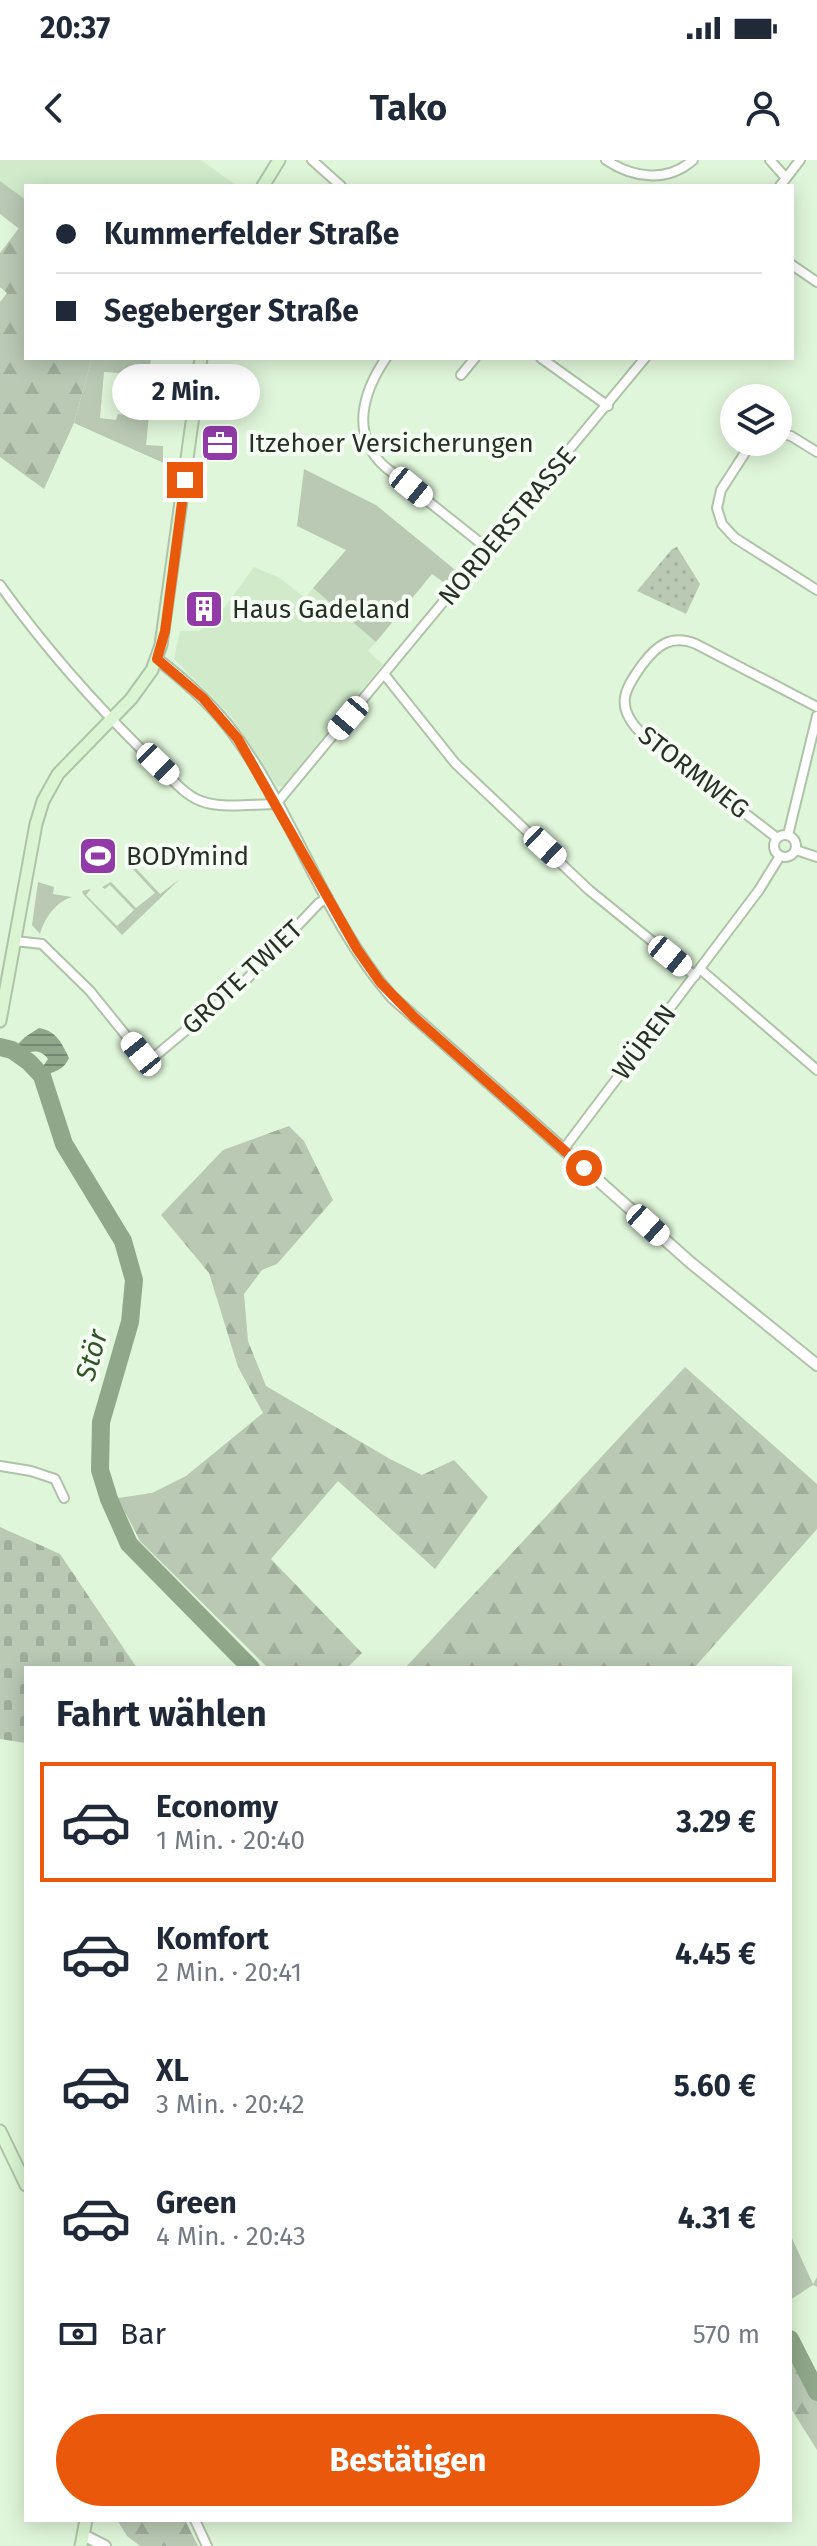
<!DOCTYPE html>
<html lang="de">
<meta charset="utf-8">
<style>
body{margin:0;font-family:"Fira Sans",sans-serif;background:#f2f2f3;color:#1f2937;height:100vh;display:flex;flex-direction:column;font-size:30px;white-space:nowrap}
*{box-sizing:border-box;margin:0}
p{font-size:26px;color:#747a83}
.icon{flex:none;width:44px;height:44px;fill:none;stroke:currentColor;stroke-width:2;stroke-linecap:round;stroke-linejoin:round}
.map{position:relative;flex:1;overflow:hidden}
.details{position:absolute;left:24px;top:1506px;width:768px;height:856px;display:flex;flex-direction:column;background:#fff;border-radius:0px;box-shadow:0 4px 20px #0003}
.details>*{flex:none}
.guide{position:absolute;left:24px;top:24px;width:770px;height:176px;border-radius:0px;box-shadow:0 4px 20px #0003;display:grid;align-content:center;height:176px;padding:0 32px;background:#fff}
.buttons{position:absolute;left:720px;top:224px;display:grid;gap:16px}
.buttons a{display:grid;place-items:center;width:72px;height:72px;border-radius:50%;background:#fff;box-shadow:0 4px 20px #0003;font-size:40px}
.end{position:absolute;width:36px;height:36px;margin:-18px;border:10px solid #ea580c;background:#fff;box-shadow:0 0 0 4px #fff}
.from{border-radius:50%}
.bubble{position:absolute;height:56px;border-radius:28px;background:#fff;box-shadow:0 4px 20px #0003;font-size:26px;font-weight:700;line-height:56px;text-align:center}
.car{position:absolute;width:24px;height:48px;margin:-24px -12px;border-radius:10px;box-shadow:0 0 6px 2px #0007;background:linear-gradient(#fff 24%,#345 0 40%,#fff 0 76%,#345 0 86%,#fff 0)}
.guide b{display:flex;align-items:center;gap:28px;height:76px;font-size:30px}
.guide b+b{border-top:2px solid #e0e1e3}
.guide i{width:20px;height:20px;background:#1f2937}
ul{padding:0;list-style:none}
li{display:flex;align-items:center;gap:24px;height:120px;margin:0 16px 12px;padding:0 16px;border:4px solid transparent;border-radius:0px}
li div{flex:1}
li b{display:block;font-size:30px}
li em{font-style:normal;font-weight:700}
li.selected{border-color:#ea580c}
li>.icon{width:72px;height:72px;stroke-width:1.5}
h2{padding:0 32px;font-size:36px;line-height:96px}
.pay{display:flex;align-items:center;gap:20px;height:88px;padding:0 32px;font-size:30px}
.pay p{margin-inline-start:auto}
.action{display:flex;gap:16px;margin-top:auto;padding:16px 32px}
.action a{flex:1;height:92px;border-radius:48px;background:#ea580c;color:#fff;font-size:32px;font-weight:700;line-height:92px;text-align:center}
.status{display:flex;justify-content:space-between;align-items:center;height:56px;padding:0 40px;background:#fff;direction:ltr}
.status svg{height:22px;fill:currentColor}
header{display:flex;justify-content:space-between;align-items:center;height:104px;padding:0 32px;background:#fff;font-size:36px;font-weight:700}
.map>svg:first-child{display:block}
.built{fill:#d0eaca}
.green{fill:#b9c9b4}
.forest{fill:url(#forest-firs)}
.cemetery{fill:url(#cemetery-stones)}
.park{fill:url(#park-dots)}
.water{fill:url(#water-rules)}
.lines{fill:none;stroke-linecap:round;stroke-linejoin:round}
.river{stroke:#90a78a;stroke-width:18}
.minor-casing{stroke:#aec3a8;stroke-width:12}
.tertiary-casing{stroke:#aec3a8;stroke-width:14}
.secondary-casing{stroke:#aec3a8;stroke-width:15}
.minor{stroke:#fff;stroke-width:8}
.tertiary{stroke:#fff;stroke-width:10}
.secondary{stroke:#daf5d2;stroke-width:11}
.route{stroke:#ea580c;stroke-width:10}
.labels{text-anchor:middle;stroke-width:8;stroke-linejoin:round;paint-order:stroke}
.poi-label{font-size:26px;fill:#283026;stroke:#f6fff4;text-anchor:start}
.street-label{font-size:26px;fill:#283026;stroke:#f6fff4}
.water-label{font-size:28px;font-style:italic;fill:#315328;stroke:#f6fff4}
</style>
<div class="status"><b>20:37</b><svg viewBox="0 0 49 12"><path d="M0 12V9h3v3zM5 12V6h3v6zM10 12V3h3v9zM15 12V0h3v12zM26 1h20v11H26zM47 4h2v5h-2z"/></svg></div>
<header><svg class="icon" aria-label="back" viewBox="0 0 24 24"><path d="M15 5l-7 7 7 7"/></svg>Tako<svg class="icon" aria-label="person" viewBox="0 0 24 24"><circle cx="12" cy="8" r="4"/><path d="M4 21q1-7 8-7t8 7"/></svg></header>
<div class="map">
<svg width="817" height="2386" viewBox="0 0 817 2386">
<defs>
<pattern id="forest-firs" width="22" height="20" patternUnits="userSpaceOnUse" patternTransform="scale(2)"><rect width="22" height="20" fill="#b9c9b4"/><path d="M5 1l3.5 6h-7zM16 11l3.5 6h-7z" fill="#9fad9b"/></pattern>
<pattern id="cemetery-stones" width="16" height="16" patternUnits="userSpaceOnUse" patternTransform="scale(2)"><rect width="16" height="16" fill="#b9c9b4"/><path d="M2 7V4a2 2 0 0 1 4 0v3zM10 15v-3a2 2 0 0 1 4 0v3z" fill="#9fad9b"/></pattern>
<pattern id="park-dots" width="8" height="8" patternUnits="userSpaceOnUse" patternTransform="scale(2)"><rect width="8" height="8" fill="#b9c9b4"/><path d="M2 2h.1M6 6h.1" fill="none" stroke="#9fad9b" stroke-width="1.8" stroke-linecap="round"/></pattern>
<pattern id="water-rules" width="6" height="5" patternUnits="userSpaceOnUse" patternTransform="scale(2)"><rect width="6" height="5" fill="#90a78a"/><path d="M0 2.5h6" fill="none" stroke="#768871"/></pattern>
</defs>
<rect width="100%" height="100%" fill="#e0f6da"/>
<path class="built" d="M0,0H201L237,26H26V40L0,21Z
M254,407L280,418L305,438L313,428L376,482L368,491L383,504L282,627L277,626L231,556L174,499L180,471H198L205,466L220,446L224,448Z"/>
<path class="green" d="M0,21L26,40V74L0,54Z
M92,198H151L150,209L170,224L166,230L181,240L174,246L168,244L169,234L148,226L122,224L120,213L104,212L100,258L116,260L118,254L143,256L149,255L146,285L163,286V300L167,302L166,304L74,263Z
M304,309L376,345L459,413L445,429L441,425L443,422L432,414L376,482L313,428L346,390L297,366Z
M131,703L160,734L180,719L122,775L83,734L82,731L91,729L86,735L117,766L134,750L110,725L105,729L102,727L111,722L136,748L155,733L129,705Z
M38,722L54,727L53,734L72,737C56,742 45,757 40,774L32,765Z
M790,2074L813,2124L817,2117V2127L813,2125L790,2140Z"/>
<path class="forest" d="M19,68L26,74V198H92L74,263L44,329L0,297V142L7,133L0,127V93Z
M289,966L304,981L333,1040L277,1104L262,1110L244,1134L248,1181L266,1226L390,1299L422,1315L454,1300L488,1337L435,1409L338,1321L271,1399L362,1493L347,1508H268L140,1381L118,1338L152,1333L186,1316L263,1253L238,1207L209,1113L161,1055L223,990Z
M685,1207L817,1324V1369L694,1508H405Z
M795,2190L817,2232V2290L790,2247V2193Z
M117,2360H185L198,2386H140L127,2376Z"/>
<path class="cemetery" d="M0,1367L60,1394L137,1508H26V1583L0,1579Z"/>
<path class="park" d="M677,387L700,424L686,454L637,431L672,389Z"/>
<path class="water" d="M39,868C56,871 62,883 69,898C64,910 54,912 42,916L39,912L48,899C40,888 31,891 21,896L12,890L25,877Z"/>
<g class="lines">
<path class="river" d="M0,887L12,890L29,902L42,916L64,984L123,1081L134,1120L130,1162L101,1262L100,1310L109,1339L129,1384L251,1508
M790,2179L817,2232"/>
<defs>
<path id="minor" d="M312,0L341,26
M606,0C633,18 667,23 693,0
M770,0L786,18
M780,26L800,0
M792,105L817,122
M386,198C363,232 350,274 384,306L488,389
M541,198L608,246
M461,215L475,198
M778,273L791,276L817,292
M752,282L721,330L717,348L722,364L735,378L817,430
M0,425C43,485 94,543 147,595
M384,514L455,603L589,730L695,816
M158,604C170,617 184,635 201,641C220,649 255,644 276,644L645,198
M774 686a11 11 0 1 1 22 0a11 11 0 1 1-22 0Z
M788,675L817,556
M777,678L640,572C615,546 624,530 642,505C657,485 671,474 696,484L817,547
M796,690L817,697
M15,781L42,784L90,831L141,894L154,897L245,821L319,743L328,738
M700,809L817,910
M563,990L759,730L780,696
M0,1306L31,1311L55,1319L64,1338
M195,2360L207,2386"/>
<path id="tertiary" d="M157,499C183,519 207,540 228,566C292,648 323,758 392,837L691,1103L817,1205
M83,2375L105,2386"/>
<path id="secondary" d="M263,26L279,0
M0,861L36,664L43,641L58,614L131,539L152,510L161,485L201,198
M0,1971L26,2025
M81,2386L86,2360"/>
</defs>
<use href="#minor" class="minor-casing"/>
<use href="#tertiary" class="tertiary-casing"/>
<use href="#secondary" class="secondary-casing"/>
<use href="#minor" class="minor"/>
<use href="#tertiary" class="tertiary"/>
<use href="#secondary" class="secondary"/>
</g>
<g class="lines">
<path class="route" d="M185,320L165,471L157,499L203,538L238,579L357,789L380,822L414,857L584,1008"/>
</g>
<defs>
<symbol id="office-square" viewBox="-11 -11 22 22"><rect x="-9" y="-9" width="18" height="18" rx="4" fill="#923ba8" stroke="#f6fff4"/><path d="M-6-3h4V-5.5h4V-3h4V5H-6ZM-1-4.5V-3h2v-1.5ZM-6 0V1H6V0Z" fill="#fff"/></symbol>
<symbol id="building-square" viewBox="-11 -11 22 22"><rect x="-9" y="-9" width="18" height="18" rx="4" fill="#923ba8" stroke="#f6fff4"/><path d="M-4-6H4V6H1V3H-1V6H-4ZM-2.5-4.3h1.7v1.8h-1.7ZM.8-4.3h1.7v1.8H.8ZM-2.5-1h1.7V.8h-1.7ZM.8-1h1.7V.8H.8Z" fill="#fff"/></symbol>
<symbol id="stadium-square" viewBox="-11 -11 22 22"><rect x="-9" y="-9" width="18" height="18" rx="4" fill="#923ba8" stroke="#f6fff4"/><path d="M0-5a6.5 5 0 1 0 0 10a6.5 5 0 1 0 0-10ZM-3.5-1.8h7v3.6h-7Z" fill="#fff"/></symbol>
</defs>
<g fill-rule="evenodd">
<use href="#office-square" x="198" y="261" width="44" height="44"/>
<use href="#building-square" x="182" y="427" width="44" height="44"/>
<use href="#stadium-square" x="76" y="674" width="44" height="44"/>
</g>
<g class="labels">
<g class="poi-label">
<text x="248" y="292">Itzehoer Versicherungen</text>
<text x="232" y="458">Haus Gadeland</text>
<text x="126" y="705">BODYmind</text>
</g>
<g class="street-label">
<text transform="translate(507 366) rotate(-50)" y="9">NORDERSTRASSE</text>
<text transform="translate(694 612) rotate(38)" y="9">STORMWEG</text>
<text transform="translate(242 817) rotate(-43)" y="9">GROTE TWIET</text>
<text transform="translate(644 882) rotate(-53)" y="9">WÜREN</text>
</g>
<g class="water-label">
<text transform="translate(91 1195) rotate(-74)" y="10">Stör</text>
</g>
</g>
</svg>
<div class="buttons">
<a><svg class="icon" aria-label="layers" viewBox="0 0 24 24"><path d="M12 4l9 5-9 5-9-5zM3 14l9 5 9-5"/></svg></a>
</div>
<i class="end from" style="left:584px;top:1008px"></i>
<i class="end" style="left:185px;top:320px"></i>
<div class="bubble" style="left:112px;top:204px;width:148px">2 Min.</div>
<i class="car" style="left:411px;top:327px;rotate:129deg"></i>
<i class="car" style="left:348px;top:558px;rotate:220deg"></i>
<i class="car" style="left:158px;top:604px;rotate:134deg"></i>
<i class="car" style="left:545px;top:687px;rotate:133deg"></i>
<i class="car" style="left:670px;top:796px;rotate:129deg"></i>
<i class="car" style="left:141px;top:894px;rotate:321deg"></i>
<i class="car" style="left:648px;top:1065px;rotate:132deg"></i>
<div class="guide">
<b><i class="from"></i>Kummerfelder Straße</b>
<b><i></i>Segeberger Straße</b>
</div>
<section class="details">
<h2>Fahrt wählen</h2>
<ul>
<li class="selected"><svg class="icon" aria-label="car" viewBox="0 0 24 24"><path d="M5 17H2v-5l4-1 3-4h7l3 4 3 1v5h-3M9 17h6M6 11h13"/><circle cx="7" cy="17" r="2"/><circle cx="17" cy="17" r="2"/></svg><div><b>Economy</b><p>1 Min. · 20:40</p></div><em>3.29 €</em></li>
<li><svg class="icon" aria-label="car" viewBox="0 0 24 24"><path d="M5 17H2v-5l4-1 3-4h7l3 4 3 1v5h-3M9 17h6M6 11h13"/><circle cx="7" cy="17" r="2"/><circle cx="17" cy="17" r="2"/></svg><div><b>Komfort</b><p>2 Min. · 20:41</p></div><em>4.45 €</em></li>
<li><svg class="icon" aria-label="car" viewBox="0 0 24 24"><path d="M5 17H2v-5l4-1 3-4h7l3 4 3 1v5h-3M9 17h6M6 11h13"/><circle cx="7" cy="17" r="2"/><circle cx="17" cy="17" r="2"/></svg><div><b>XL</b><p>3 Min. · 20:42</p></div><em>5.60 €</em></li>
<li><svg class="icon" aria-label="car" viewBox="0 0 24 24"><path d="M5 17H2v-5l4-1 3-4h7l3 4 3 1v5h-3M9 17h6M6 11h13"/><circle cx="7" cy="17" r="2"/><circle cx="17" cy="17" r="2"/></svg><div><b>Green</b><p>4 Min. · 20:43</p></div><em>4.31 €</em></li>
</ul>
<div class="pay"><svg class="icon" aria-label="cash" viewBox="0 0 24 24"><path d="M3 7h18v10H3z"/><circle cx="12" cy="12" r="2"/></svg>Bar<p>570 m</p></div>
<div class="action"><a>Bestätigen</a></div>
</section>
</div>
